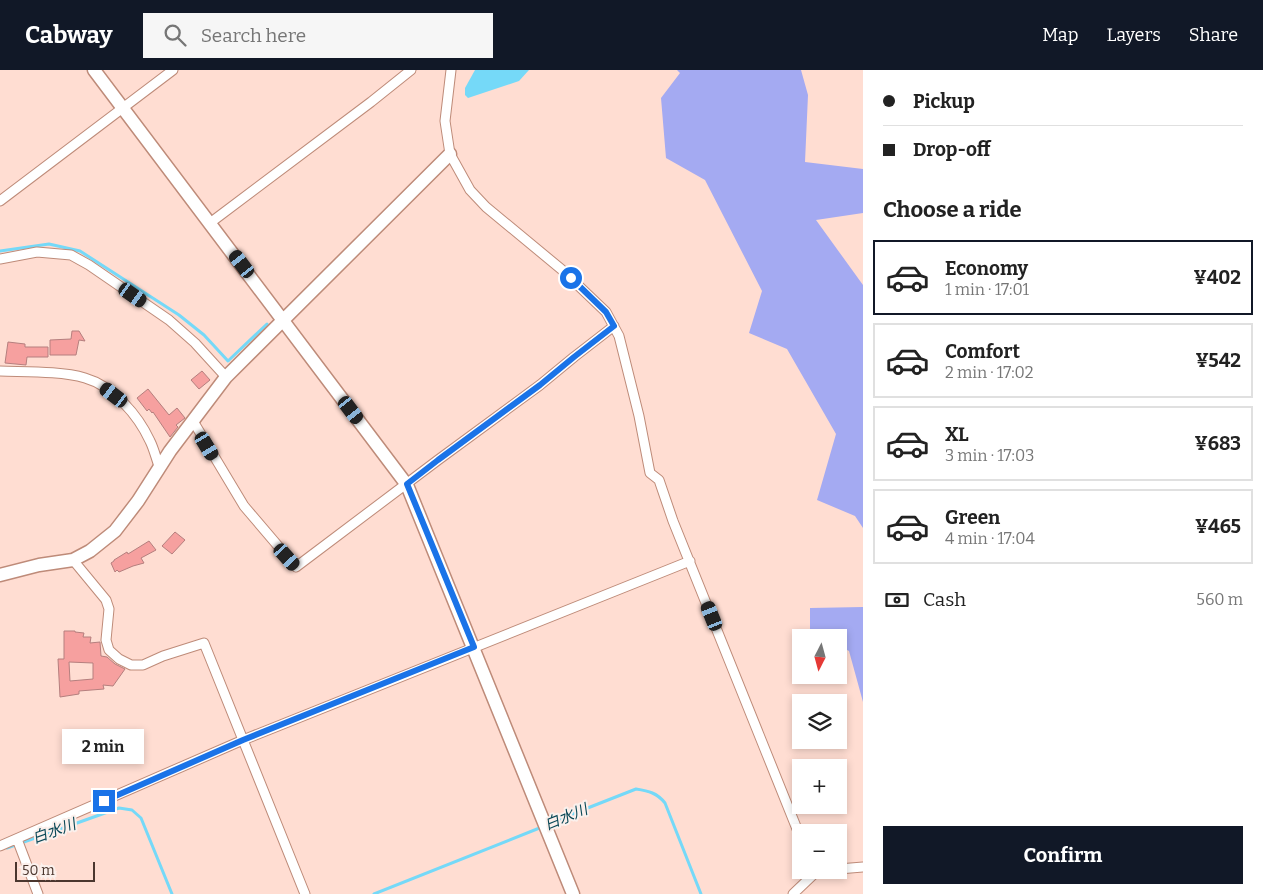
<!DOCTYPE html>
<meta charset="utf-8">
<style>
body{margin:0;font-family:Bitter,"Noto Sans JP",serif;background:#f6f6f6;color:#222;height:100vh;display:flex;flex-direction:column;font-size:19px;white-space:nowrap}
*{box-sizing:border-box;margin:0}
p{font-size:16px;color:#767676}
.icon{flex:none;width:28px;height:28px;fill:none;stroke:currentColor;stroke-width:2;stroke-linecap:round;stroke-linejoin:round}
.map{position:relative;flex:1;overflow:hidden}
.sheet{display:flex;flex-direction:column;background:#fff;width:400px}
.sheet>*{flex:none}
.hud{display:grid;align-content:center;height:110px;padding:0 20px;background:#fff}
.needle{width:32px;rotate:186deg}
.controls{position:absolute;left:792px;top:559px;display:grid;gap:10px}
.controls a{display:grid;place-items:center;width:55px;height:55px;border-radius:0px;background:#fff;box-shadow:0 2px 8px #0003;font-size:25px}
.scale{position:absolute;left:15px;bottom:12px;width:80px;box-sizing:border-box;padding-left:5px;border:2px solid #4b362e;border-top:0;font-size:14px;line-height:18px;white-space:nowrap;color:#4b362e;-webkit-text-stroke:4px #fbf0ec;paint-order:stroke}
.end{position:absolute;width:22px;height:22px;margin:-11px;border:6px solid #1a73e8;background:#fff;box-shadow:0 0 0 2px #fff}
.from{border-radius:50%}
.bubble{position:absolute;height:35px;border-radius:0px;background:#fff;box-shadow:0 2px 8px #0003;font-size:16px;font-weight:700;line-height:35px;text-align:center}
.car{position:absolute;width:15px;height:30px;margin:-15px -8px;border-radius:6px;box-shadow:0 0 4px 1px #0007;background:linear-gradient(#222 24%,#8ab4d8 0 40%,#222 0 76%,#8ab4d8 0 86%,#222 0)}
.hud b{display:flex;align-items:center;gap:18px;height:48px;font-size:19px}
.hud b+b{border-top:1px solid #e0e0e0}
.hud i{width:12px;height:12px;background:#222}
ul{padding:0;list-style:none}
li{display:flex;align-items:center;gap:15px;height:75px;margin:0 10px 8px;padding:0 10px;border:2px solid #e0e0e0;border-radius:0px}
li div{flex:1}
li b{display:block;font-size:19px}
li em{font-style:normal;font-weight:700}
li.active{border-color:#111827}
li>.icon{width:45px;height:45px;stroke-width:1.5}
h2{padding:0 20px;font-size:22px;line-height:60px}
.pay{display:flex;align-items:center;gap:12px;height:55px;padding:0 20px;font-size:19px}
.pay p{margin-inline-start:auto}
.button{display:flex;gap:10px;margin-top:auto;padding:10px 20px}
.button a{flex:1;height:58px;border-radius:0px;background:#111827;color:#fff;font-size:20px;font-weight:700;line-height:58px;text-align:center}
header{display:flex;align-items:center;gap:30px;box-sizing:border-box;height:70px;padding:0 25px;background:#111827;color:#fff}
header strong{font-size:24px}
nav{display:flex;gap:28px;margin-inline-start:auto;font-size:18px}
.search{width:350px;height:45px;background:#f6f6f6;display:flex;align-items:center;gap:12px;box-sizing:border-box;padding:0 18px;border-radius:0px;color:#767676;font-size:19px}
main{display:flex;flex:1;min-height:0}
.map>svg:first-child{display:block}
.forest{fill:#a4aaf2}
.water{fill:#75d9f8}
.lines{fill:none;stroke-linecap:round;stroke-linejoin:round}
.stream{stroke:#75d9f8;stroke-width:3}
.building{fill:#f6a09f;stroke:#b57f7e;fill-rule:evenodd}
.street-casing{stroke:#be8b79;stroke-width:11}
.secondary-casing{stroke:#be8b79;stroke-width:15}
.street{stroke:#fff;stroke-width:9}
.secondary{stroke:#fff;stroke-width:12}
.route{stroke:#1a73e8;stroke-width:6}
.labels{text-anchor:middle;stroke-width:4;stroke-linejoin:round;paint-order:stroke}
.water-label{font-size:15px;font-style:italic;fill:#0a4857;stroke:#fbf0ec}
</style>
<header>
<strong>Cabway</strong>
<div class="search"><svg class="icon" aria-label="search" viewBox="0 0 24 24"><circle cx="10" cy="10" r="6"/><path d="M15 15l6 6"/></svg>Search here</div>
<nav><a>Map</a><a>Layers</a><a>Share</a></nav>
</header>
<main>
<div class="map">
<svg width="863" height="824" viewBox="0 0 863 824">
<rect width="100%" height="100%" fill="#ffddd2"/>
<path class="forest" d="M677,0H801L808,25L805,92L863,99V143L816,150L863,215V458L855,446L817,430L836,364L787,279L749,263L762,221L705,110L666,88L661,28L680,3Z
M863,537V632L849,581L839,576V568L822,567L810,562V538Z"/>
<path class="water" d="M475,0H529L519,11L468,28L465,25V18Z"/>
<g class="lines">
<path class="stream" d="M0,181L49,174L80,181L179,245L204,265L228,291L267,254
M547,754L636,719C649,721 657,723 665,733L701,824
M7,778L119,738L132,740L141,748L172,824
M374,824L542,757"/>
</g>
<path class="building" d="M72,261H79L85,271L79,270L76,285H50V270L71,269Z
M8,272L25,274V277H48V287H27L26,295L5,293Z
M202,301L210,310L199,319L191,310Z
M148,319L169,345L177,338L185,348L176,355L178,357L170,367L153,342L152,343L149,339L147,341L137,328Z
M175,462L185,470L172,484L162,476Z
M149,471L156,480L141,488L144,493L133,496L119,502L117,500L115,502L111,493L114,491V490L127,482L128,484Z
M64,561H75V562L84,563L83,567H91L90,573L100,572L101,586L107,587L115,594L125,599L113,616L103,615L104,619L79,621V624L60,627L58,589H64ZM69,592L93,593V609L70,611Z"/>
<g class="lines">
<defs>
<path id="street" d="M451,0L445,51L450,84L470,120L486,137L561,199L606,242L619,266L639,346L650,403L659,410L673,451L801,769
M0,131L173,0
M210,153L371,32L411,0
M0,189L37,182L71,185L89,195L169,250L195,273L226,307
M0,301C25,302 61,301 85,308C113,316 138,345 150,371C154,379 156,388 159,396
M193,351L244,436L296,497L438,390L540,315L574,287L614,256
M73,490L106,530L109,539L106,570L109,580L119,589L131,595H143L163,586L204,573L305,824
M17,769L38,824
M0,776L243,670L690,491
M839,799L863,797
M793,824L815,803L835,800"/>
<path id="secondary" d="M94,0L407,415L573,824
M0,505L39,495L73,490L90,481L115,461L138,431L170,381L226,307L450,84"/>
</defs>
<use href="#street" class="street-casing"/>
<use href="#secondary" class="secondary-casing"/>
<use href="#street" class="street"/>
<use href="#secondary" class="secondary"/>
</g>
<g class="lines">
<path class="route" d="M104,731L243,670L474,577L407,414L438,390L540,315L574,287L614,256L606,242L571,208"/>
</g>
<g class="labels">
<g class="water-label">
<text transform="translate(566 747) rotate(-22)" y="5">白水川</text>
<text transform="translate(54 761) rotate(-20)" y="5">白水川</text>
</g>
</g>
</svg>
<div class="controls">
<a><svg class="needle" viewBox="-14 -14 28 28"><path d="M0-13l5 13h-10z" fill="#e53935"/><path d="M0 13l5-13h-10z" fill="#767676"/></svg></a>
<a><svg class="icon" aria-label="layers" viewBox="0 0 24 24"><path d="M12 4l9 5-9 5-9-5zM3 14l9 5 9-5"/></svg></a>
<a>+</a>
<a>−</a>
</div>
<div class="scale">50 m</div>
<i class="end from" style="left:571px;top:208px"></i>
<i class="end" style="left:104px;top:731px"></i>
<div class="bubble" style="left:62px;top:659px;width:82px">2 min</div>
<i class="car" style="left:242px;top:194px;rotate:323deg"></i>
<i class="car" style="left:133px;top:225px;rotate:125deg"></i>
<i class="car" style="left:114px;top:325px;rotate:307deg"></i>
<i class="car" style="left:351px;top:340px;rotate:143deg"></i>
<i class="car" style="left:207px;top:376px;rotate:149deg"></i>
<i class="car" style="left:287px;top:487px;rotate:138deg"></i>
<i class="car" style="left:712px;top:546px;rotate:338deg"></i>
</div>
<section class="sheet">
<div class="hud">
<b><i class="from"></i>Pickup</b>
<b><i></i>Drop-off</b>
</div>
<h2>Choose a ride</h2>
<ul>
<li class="active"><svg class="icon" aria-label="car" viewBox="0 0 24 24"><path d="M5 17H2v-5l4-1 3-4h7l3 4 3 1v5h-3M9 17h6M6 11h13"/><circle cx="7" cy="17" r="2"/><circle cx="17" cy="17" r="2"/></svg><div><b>Economy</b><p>1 min · 17:01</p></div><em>¥402</em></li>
<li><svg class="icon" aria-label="car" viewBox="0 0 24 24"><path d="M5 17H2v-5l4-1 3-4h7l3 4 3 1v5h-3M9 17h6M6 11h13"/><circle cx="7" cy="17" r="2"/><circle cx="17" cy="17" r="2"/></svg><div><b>Comfort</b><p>2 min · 17:02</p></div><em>¥542</em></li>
<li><svg class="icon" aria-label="car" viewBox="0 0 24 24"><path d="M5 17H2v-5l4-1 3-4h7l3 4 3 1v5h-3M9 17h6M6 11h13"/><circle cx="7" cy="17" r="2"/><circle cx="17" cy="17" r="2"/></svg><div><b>XL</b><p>3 min · 17:03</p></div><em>¥683</em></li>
<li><svg class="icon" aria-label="car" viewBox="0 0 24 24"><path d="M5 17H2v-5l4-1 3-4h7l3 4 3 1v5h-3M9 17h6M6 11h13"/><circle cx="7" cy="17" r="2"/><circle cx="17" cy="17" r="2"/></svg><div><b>Green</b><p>4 min · 17:04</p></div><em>¥465</em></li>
</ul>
<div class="pay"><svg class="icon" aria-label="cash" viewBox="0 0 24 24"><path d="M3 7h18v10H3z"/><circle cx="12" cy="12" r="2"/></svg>Cash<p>560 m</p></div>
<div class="button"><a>Confirm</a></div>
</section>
</main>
